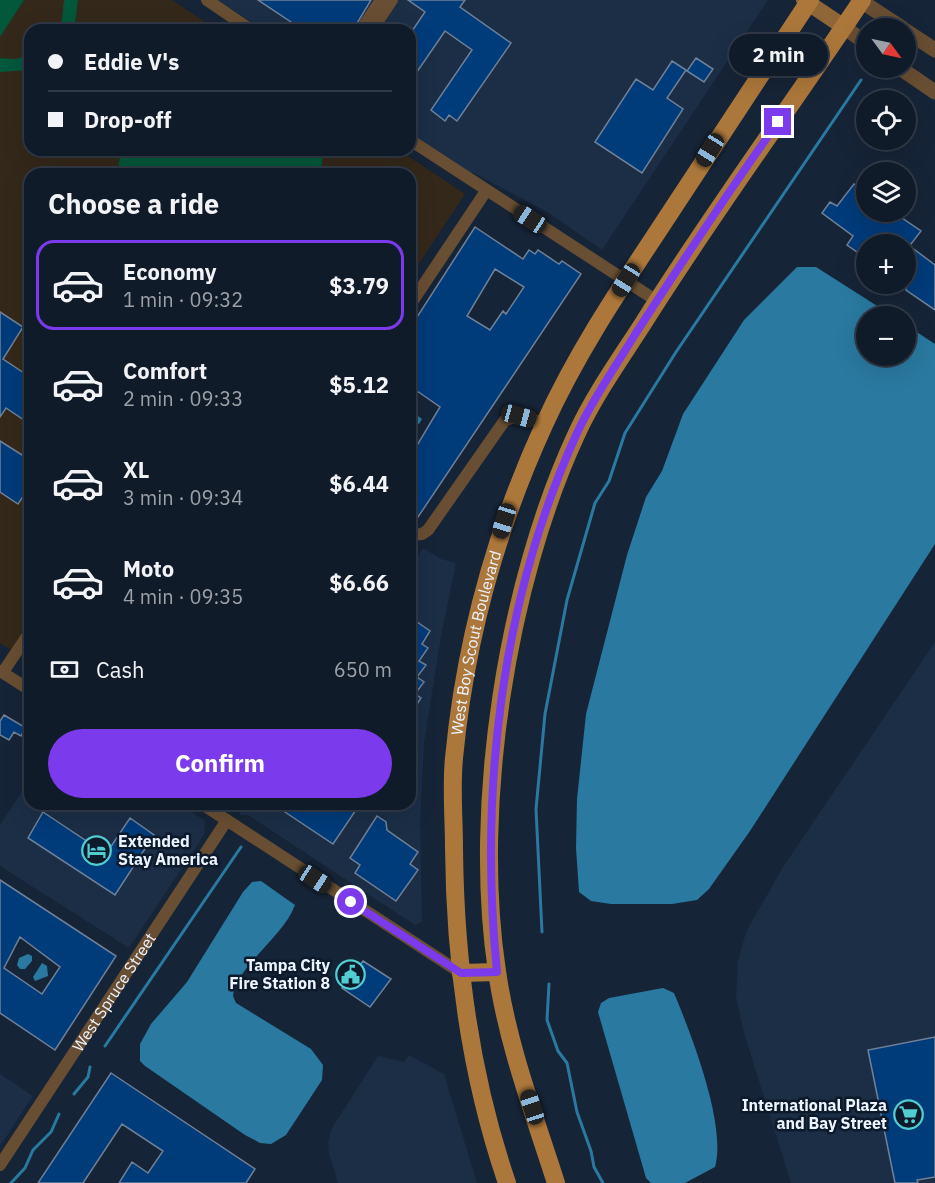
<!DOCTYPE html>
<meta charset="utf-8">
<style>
body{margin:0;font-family:"IBM Plex Sans",sans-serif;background:#192431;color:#f1f3f6;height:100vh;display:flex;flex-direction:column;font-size:22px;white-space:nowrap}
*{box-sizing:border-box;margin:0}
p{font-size:20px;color:#9ca1a8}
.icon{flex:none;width:33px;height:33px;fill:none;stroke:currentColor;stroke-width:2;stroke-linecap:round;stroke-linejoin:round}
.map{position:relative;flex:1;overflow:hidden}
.drawer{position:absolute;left:24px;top:168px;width:392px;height:642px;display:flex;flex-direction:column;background:#101b29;border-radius:18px;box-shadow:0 6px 24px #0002,0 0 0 2px #303946}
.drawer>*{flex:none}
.banner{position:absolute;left:24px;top:24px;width:392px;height:132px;border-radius:18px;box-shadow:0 6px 24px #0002,0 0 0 2px #303946;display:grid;align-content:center;height:132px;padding:0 24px;background:#101b29}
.needle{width:39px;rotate:123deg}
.buttons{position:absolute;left:856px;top:18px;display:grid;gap:12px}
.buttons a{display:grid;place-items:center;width:60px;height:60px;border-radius:50%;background:#101b29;box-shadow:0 6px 24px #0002,0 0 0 2px #303946;font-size:30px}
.end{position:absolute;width:27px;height:27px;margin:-14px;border:8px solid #7c3aed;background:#fff;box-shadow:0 0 0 3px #fff}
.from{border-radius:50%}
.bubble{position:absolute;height:42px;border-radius:21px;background:#101b29;box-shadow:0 6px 24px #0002,0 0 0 2px #303946;font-size:20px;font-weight:800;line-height:42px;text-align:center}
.car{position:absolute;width:18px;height:36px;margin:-18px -9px;border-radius:8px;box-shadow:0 0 4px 2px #0007;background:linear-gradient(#222 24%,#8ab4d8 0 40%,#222 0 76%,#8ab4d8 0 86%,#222 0)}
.banner b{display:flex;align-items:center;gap:21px;height:57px;font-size:22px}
.banner b+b{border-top:2px solid #303946}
.banner i{width:15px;height:15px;background:#f1f3f6}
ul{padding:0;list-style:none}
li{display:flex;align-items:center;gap:18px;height:90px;margin:0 12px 9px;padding:0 12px;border:3px solid transparent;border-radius:18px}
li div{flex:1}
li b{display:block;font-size:22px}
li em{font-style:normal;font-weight:800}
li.current{border-color:#7c3aed}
li>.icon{width:54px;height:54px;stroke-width:1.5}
h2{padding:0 24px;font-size:27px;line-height:72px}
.pay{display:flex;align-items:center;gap:15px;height:66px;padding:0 24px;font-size:22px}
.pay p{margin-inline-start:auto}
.action{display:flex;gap:12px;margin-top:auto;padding:12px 24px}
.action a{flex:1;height:69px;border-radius:36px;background:#7c3aed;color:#fff;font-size:24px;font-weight:800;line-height:69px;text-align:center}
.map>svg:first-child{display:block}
.built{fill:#1b2e46}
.education{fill:#34281a}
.green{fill:#01583b}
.water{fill:#2a79a0}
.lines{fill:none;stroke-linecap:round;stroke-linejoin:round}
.stream{stroke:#2a79a0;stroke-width:3}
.building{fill:#003b7a;stroke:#6f8198;stroke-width:1.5;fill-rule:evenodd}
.minor{stroke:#684e32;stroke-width:12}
.tertiary{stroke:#684e32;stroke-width:15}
.secondary{stroke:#8f6638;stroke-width:16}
.primary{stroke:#ac773a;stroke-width:18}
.route{stroke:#7c3aed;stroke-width:8}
.labels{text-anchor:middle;stroke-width:5;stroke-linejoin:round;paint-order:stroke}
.street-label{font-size:16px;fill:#ecf4ff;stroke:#0c1a2c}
.poi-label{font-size:16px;font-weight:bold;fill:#ecf4ff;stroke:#0c1a2c;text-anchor:end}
</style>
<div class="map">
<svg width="935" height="1183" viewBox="0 0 935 1183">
<rect width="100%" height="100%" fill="#162437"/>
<path class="built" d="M218,0H377L357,30H263Z
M396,0H768L602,250L549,213L472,172L470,175L410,135V30H376Z
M423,548L441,559L456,563L441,636L424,743L420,825L422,922L415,925L248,815H240V812L245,804H410V568Z
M935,642V1183H791L744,1033L736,998L738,961L746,932L783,867Z
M30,779V804H70L82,812L88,804H180L205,821L204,835L129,948L0,866V825Z
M409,1055L444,1074L477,1183H338L329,1153L328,1142L332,1128L378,1056L404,1062Z
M0,1074L33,1096L0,1146Z"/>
<path class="education" d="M0,0H172L217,30H30V150H399L465,194L410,277V174H30V622L11,650L0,643Z"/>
<path class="green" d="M0,0H24L0,37Z
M64,0H78L74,30H58L62,20Z
M30,56V70L0,72V58L14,59Z
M121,150H323L321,174H117Z"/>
<path class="water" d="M797,267H816L893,316H867V356H906V325L935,344V544L750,831L709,889L697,900L672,904H611L591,901L579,892L576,848L577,799L586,714L627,555L646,497L662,471L683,414L744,320Z
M411,411L422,419L419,424L417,423L410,439Z
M261,881L295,905C284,936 236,967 233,996L236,1003L311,1049L323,1065L322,1080L286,1135L271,1144L260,1143L245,1135L145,1066L140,1061V1044L151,1024L187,982L243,892L252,882Z
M28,954L32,956V961L25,969H20L17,965L19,958Z
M42,963L47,966L48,976L35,981L33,977Z
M663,988L674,993C691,1034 727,1125 715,1167L685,1183H651L646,1178L598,1012L601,1003L609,998Z"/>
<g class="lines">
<path class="stream" d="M542,932L536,809L545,714L567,600L595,503L609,481L625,433L676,352L861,80
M549,984L547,1020L558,1051L567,1063L577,1112L591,1151L594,1167L603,1183
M105,1046L241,847
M74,1094L88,1077L90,1067
M11,1183L25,1168L33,1150L51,1132L59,1114"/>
</g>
<path class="building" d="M258,0H371L353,30H303Z
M408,0H465L460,7L511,43L457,121L449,115L445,121L431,110L472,50L445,31L410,82V34L425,12Z
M696,58L713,69L704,82L687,71Z
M672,61L686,70L667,98L683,109L642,173L595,142L636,79L653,90Z
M854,184L867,193V212H893L921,231L911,244H907L935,265V310L906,290V244H867V259L847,245L853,236L822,213L830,202L837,206Z
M475,227L523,259L529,250L535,254L538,250L559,264L562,261L581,274L418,517L410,512V457L440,407L417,391L410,402V328ZM495,269L524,287L506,314L503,311L490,330L467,316Z
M0,312L23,327L3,359L24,373L30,363V424L6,408L0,417Z
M0,441L30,460V486L18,504L0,492Z
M410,617L430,631L422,644L428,648L419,661L426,665L417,677L424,682L415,694L421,698L410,715Z
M4,715L26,728L21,736L14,732L9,740L0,735V721Z
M273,804H360L333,844Z
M43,812L106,854L130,818L154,835L115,895L28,838Z
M377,816L386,822L387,830L418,852L410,864L418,870L396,901L355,873L360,865L350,858Z
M0,880L116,956L55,1050L0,1013ZM20,937L60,967L42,994L4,968Z
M363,961L391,979L370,1007L342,988Z
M935,1037V1177L917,1180L918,1183H895L868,1050Z
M111,1073L255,1169L246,1183H119L132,1162L148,1173L163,1151L122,1124L83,1183H38Z"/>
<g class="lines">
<g class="minor">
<path d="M207,0L251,30"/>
<path d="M361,30L381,0"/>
<path d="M372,30L392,0"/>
<path d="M410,140L657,301"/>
<path d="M410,305L486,191"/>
<path d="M410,535L422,534L428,530L505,420L519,416L545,423"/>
<path d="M0,671L30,690"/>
<path d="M3,672L30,632"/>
<path d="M202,804L461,973"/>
<path id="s1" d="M0,1165L227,820"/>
</g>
<path class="tertiary" d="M861,1L902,28
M844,27L867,44
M906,31L935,50
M900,68L935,92"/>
<path class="secondary" d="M804,0L844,27"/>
<g class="primary">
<path d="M461,973L497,972"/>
<path id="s2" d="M507,1183C470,1075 455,961 454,848C454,818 451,788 454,758C465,642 496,530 544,425C576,354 619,290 662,225C711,150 760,75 810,0"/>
<path d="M556,1183C534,1114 507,1043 497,971C472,807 507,583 577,433C595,394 621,358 644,322C713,212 790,108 862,0"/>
</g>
</g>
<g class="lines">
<path class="route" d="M351,902L461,973L497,972C479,792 501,599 577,433C593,398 616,366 636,333C682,262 729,191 778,122"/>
</g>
<defs>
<symbol id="hotel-ring" viewBox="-11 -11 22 22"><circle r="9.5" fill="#0c1a2c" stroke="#51ccd1" stroke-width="1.5"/><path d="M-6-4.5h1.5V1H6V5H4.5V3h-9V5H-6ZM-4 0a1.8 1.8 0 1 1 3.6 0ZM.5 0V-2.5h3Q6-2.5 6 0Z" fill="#51ccd1"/></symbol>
<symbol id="civic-ring" viewBox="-11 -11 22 22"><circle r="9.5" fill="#0c1a2c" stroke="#51ccd1" stroke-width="1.5"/><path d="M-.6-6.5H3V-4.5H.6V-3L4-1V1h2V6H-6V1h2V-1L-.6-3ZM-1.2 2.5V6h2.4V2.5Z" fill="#51ccd1"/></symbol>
<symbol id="supermarket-ring" viewBox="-11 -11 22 22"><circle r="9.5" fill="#0c1a2c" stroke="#51ccd1" stroke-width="1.5"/><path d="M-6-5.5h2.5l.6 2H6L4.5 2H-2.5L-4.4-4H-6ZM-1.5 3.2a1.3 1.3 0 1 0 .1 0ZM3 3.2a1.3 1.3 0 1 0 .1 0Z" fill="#51ccd1"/></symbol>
</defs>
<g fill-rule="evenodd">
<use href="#hotel-ring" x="80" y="834" width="33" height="33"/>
<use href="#civic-ring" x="334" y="958" width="33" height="33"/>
<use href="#supermarket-ring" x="892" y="1098" width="33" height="33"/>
</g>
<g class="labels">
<g class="street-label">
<text dy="6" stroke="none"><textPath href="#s2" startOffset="548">West Boy Scout Boulevard</textPath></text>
<text dy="6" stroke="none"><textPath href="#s1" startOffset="207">West Spruce Street</textPath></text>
</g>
<g class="poi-label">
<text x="118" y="847" text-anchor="start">Extended<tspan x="118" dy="18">Stay America</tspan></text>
<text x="330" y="971">Tampa City<tspan x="330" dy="18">Fire Station 8</tspan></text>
<text x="887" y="1111">International Plaza<tspan x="887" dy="18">and Bay Street</tspan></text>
</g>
</g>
</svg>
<div class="buttons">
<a><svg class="needle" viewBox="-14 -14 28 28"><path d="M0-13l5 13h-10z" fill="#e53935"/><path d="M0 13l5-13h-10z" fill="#9ca1a8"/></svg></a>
<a><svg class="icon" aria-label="locate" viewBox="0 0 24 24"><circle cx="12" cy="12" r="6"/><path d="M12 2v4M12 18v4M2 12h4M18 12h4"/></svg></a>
<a><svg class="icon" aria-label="layers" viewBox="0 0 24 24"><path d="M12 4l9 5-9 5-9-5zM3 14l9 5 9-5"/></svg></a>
<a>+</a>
<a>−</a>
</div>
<i class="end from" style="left:351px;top:902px"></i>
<i class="end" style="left:778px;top:122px"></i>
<div class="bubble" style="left:729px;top:34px;width:99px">2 min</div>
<i class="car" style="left:710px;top:150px;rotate:212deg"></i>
<i class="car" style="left:530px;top:219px;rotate:303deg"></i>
<i class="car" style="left:626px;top:280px;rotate:212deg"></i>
<i class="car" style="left:519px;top:416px;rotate:105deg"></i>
<i class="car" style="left:504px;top:521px;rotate:197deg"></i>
<i class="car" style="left:315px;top:879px;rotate:123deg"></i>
<i class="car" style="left:532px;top:1107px;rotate:342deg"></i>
<div class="banner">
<b><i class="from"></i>Eddie V's</b>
<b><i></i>Drop-off</b>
</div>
<section class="drawer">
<h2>Choose a ride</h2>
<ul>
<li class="current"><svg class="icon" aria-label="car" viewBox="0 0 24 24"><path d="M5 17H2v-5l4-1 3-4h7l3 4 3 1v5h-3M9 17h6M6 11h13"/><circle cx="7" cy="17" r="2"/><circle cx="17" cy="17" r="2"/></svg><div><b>Economy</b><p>1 min · 09:32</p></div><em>$3.79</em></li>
<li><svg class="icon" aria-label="car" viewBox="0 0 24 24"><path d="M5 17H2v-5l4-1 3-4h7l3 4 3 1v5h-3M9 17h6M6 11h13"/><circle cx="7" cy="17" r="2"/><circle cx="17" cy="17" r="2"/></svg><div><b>Comfort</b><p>2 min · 09:33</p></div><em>$5.12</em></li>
<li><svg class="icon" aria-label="car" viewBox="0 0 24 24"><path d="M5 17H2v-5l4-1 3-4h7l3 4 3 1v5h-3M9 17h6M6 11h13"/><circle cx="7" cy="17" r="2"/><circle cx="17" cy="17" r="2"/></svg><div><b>XL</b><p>3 min · 09:34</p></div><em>$6.44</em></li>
<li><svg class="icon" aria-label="car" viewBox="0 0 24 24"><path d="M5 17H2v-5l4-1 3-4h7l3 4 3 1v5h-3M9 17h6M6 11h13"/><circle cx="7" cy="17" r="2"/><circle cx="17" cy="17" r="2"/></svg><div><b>Moto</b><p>4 min · 09:35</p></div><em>$6.66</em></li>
</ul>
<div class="pay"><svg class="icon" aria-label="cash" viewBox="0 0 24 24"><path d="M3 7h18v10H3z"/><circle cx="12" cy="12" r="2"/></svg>Cash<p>650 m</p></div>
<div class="action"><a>Confirm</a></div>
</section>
</div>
